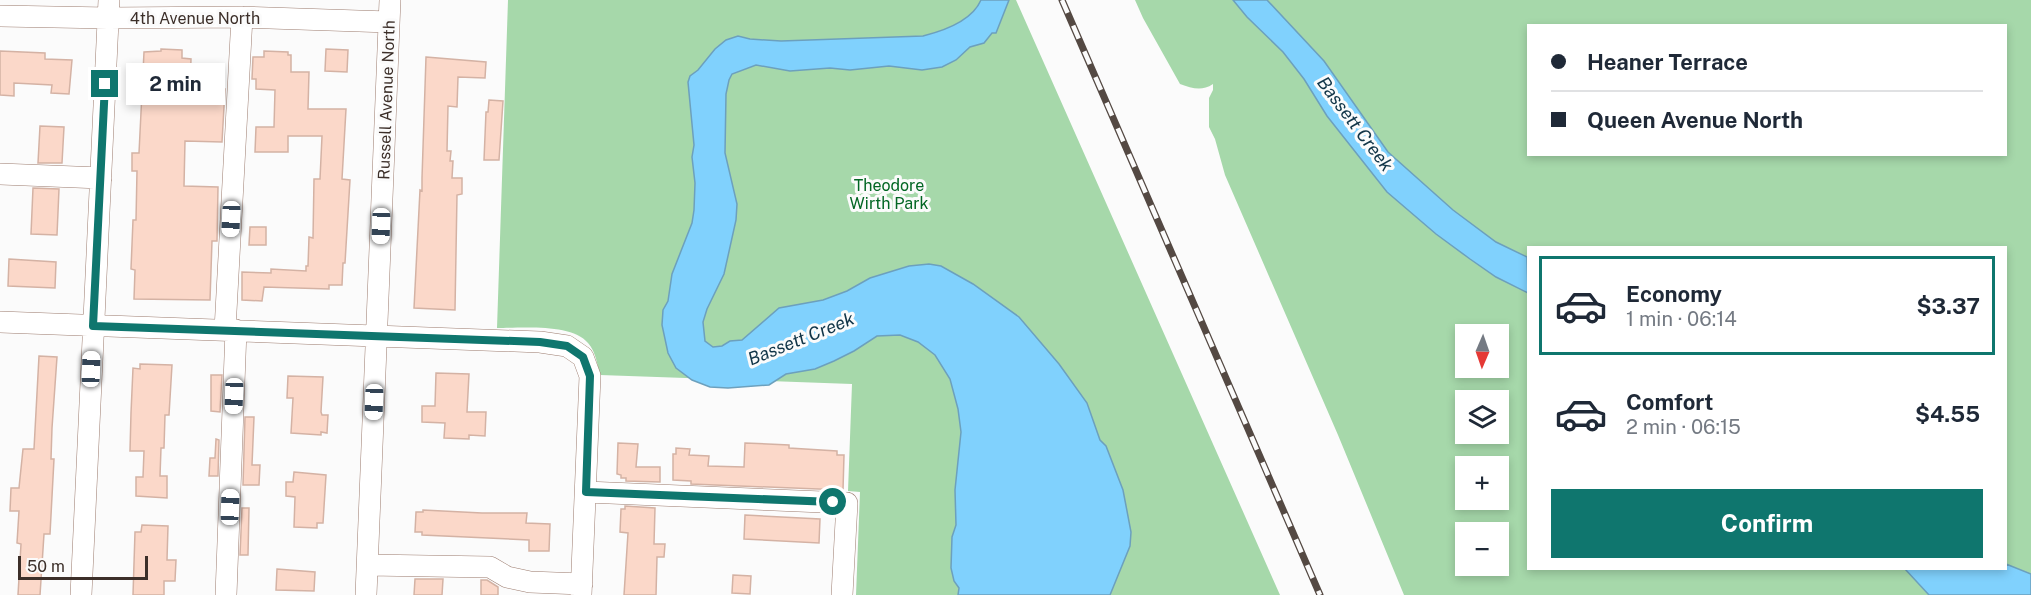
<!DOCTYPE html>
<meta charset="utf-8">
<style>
body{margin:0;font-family:"Public Sans",sans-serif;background:#f2f2f3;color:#1f2937;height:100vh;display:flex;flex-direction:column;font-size:22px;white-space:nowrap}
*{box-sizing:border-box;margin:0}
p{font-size:20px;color:#747a83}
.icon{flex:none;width:33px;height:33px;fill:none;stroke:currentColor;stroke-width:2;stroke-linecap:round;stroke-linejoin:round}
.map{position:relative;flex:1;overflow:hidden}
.panel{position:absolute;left:1527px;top:246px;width:480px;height:324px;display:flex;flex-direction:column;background:#fff;border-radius:0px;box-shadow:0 3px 9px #0003}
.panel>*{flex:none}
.guide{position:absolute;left:1527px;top:24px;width:480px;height:132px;border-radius:0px;box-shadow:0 3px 9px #0003;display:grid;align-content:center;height:132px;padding:0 24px;background:#fff}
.needle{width:39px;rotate:182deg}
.tools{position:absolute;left:1455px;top:324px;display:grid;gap:12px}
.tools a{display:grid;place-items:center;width:54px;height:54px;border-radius:0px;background:#fff;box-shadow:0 3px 9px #0003;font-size:30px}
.scale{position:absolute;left:18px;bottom:15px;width:130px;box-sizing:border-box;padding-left:6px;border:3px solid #3c2f29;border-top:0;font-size:16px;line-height:21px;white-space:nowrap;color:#3c2f29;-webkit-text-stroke:4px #fbfbfb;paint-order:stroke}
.end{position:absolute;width:27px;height:27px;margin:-14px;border:8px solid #0f766e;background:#fff;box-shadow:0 0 0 3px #fff}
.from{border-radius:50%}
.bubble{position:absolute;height:42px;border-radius:0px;background:#fff;box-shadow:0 3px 9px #0003;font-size:20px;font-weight:700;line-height:42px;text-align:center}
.car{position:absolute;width:18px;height:36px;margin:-18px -9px;border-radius:8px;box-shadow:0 0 4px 2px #0007;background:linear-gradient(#fff 24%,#345 0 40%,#fff 0 76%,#345 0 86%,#fff 0)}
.guide b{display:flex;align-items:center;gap:21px;height:57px;font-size:22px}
.guide b+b{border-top:2px solid #e0e1e3}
.guide i{width:15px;height:15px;background:#1f2937}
ul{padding:10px 0 0;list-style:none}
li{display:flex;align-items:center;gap:18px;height:99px;margin:0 12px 9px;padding:0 12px;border:3px solid transparent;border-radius:0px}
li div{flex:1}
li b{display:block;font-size:22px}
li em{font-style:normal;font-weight:700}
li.on{border-color:#0f766e}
li>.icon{width:54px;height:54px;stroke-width:1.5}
.cta{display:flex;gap:12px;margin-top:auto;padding:12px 24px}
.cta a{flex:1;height:69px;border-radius:0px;background:#0f766e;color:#fff;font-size:24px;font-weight:700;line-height:69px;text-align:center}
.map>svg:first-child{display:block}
.green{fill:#a6d8aa;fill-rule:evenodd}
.water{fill:#80d1fd;stroke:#6ca0bd;stroke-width:1.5}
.building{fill:#fbd8c9;stroke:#d4b2a4;stroke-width:1.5}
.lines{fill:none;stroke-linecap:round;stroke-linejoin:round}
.minor-casing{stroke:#9d7d70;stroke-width:22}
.minor{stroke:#fff;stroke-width:21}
.rail-casing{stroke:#544943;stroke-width:7}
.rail{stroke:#fbfbfb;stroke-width:4.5;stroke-dasharray:14;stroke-linecap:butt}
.route{stroke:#0f766e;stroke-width:8}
.labels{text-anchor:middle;stroke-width:6;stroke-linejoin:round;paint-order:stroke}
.street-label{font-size:16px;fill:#3c2f29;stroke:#fbfbfb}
.park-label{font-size:16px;fill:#026623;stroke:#fbfbfb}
.water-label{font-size:18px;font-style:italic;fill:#113548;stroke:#fbfbfb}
</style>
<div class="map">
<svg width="2031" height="595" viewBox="0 0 2031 595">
<rect width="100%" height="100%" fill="#fbfbfb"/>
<path class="green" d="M508,0H1016L1280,595H856L860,492L848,491L852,384L600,375C597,364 596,352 588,343C572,323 521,328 497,328Z
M1135,0H2031V595H1404L1338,435L1225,175L1215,139L1209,127V98L1213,90V84C1201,92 1192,88 1180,84L1143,18ZM1528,26H2006V154H1528ZM1528,248H2006V568H1528ZM1466,334H1498V368H1466ZM1466,400H1498V434H1466ZM1466,466H1498V500H1466ZM1466,532H1498V566H1466Z"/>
<path class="water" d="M981,0H1009L996,33H992L984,43L970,47L956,60L942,67L922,70L889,66L850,70L830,68L790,71L756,65L732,74L729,80L726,94L725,153L737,204L736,220L724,274L707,309L703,322L705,341L713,347L722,346L730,341L742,340L779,308L823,300L847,291L870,278L909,266L929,264L941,266L973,284L1019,317L1059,364L1087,403L1100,440L1106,446L1123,490L1131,532L1130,546L1110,595H958L959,588L954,581L951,568L952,537L956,525L955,490L961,432L958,409L950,379L935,355L918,342L900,335L877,336L854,351L834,361L815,369L786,374L769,385L728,388L710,387L692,380L676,368L668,353L662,325L663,310L668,301L672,274L692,223L694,210L695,183L692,157L694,145L688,82L690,76L698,70L715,49L726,40L738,36L750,39L781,41L923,36C943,31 972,21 981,0Z
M1233,0H1267L1324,61L1388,152L1453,210L1496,242L1527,257L1528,293L1496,277L1470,259L1436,234L1387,192L1327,116L1304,79L1283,52L1247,17Z
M2006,564L2031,574V595H1929L1905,569L2006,568Z"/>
<path class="building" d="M161,49L182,50V58L191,59L190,87L225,89L222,142L185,141L184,186L218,187L217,241H212L210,300L134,299L135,270L131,269L133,220H136L137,171H132V153H139L144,52L161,51Z
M326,49L348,50L347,72L325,71Z
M0,51L45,53V59L72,60L69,94L51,93L52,85L14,83V96L0,95Z
M264,51L288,52V55H291V72H309L308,109H346L342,179L350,180L345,263H343L342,285H329V289L264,287L262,301L242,300V272L271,273V269L306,271V266H308L309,237L313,238L314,179H320L322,136H288V152H255L256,127H274L275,90L256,89V79H252L253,57H264Z
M426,57L486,62L485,78L458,77L457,107L448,106L447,151H451L450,161H453L452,178H462V194L457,195L455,310L414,308L420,190L422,191V178Z
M489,100L503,101L499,160H484L486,112H488Z
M40,126L64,127L62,163H38Z
M33,188L59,189L57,235L31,234Z
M250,227H266V245H249Z
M9,259L56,262L55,288L8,286Z
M39,356L57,357L52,428L51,459H54L50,534H44L40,595H18L21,544L17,543L19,511H10L11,488H19L23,449H34Z
M140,364L172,365L169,415H165L164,448H161L160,476H167V498L136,496V477H143L144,451H130L131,413L133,368L140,369Z
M436,373L469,374L467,412H486L485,436L469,435V439L444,438L445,423L422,422V406H435Z
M211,375H222L220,412L211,411Z
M288,376L323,377L321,412L322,415H328L327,433L321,432V435L291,433L293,398H287Z
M245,417H254L252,465H260L259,485H243Z
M216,439L219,440L218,476H209L210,458H215Z
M618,443L638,444L636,467H660V482L626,481V478H621V475L617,474Z
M745,443L789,445V448L837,451V455H844L843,490L691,484V481L673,480V454H676V448L690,449L689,455L709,456L708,466L744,467Z
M294,472L326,475L323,523H317V528L294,527L295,497L286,496V482H293Z
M625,506L655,508L654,544H665L664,557H657L656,595H624L628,533L620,532L621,509H625Z
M242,508H249L248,555H240Z
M423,510L482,513H527L526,523L550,524L549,551H529V540L422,535V532H415L416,512H423Z
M745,515L820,519L819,543L744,539Z
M142,525L168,526L167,560H176L175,581H164V595H133L135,532H141Z
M277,569L315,572L314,591L276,590Z
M733,575L751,576L750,594L732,593Z
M415,579H443L442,595H414Z
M481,580H487L498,587V595H481Z"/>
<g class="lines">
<defs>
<path id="minor" d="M0,16L108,18L242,17L389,22
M0,174L101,178
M0,322L540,342L567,346L583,357L590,376L581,595
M225,330L242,17
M586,492L847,503L842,595
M368,565L490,567L507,577L530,582L582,584
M81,595L109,0
M226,595L236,330
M366,595L390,0"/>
</defs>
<use href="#minor" class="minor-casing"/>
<use href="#minor" class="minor"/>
<defs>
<path id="rail" d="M1062,0L1320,595"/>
</defs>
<use href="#rail" class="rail-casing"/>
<use href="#rail" class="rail"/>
</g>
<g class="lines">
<path class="route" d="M105,84L93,326L540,342L567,346L583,357L590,376L586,492L833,502"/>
</g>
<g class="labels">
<g class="street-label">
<text x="195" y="24">4th Avenue North</text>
<text transform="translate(386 100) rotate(-88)" y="6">Russell Avenue North</text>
</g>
<g class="park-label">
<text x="889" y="191">Theodore<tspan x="889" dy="18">Wirth Park</tspan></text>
</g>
<g class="water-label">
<text transform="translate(1355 124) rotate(53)" y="6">Bassett Creek</text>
<text transform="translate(801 339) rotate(-22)" y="6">Bassett Creek</text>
</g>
</g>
</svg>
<div class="tools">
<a><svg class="needle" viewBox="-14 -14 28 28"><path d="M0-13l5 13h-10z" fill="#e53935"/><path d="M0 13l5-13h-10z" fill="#747a83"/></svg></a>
<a><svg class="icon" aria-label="layers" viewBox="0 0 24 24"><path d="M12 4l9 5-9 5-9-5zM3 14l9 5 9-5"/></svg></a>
<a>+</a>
<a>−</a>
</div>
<div class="scale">50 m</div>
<i class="end from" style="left:833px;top:502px"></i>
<i class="end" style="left:105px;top:84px"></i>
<div class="bubble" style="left:126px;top:63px;width:99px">2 min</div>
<i class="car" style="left:231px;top:219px;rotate:183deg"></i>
<i class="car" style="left:381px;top:226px;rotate:182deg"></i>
<i class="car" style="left:91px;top:369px;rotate:2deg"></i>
<i class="car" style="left:234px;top:396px;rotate:182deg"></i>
<i class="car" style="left:374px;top:402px;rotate:182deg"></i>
<i class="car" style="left:230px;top:507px;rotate:2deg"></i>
<div class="guide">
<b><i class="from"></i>Heaner Terrace</b>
<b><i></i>Queen Avenue North</b>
</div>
<section class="panel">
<ul>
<li class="on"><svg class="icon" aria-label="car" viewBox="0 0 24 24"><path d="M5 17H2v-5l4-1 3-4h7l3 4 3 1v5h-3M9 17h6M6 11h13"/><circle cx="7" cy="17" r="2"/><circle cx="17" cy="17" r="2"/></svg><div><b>Economy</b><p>1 min · 06:14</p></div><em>$3.37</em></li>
<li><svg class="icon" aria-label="car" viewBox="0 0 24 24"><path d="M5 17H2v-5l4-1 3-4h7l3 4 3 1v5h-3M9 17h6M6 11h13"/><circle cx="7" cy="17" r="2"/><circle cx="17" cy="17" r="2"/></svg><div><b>Comfort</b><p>2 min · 06:15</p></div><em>$4.55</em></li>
</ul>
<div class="cta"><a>Confirm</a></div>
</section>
</div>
